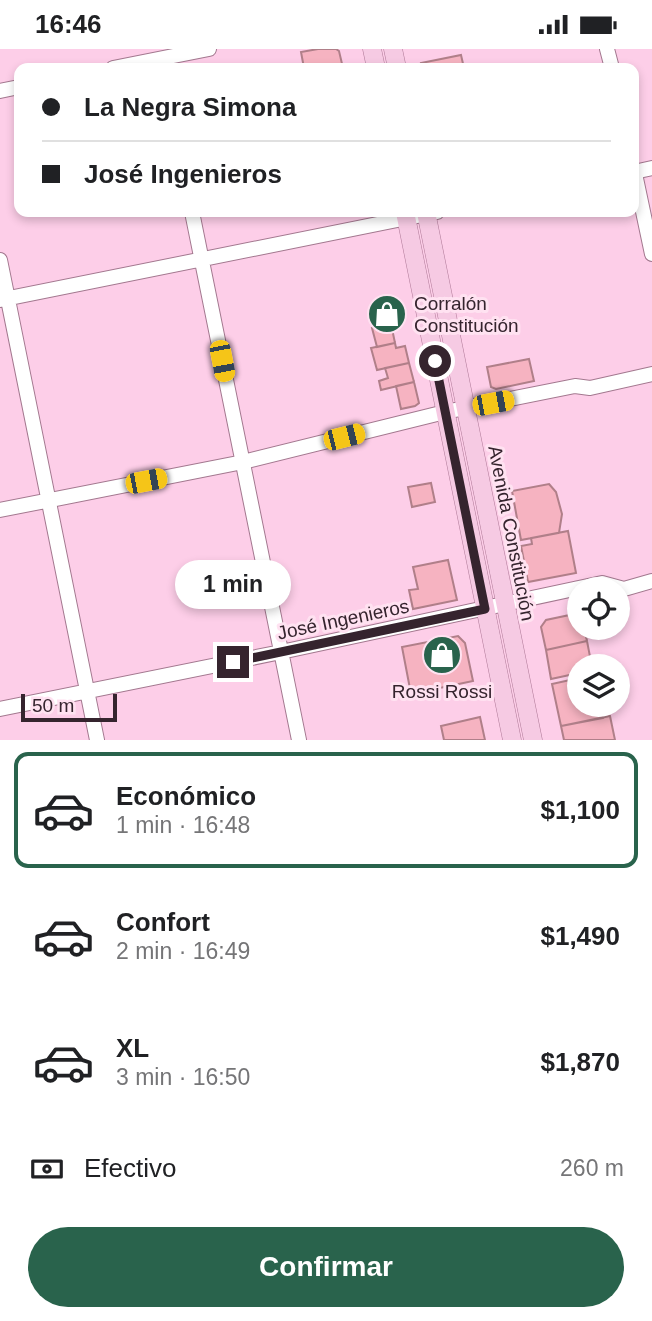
<!DOCTYPE html>
<html lang="es">
<meta charset="utf-8">
<style>
body{margin:0;font-family:Arial,sans-serif;background:#f6f6f6;color:#202124;height:100vh;display:flex;flex-direction:column;font-size:26px;white-space:nowrap}
*{box-sizing:border-box;margin:0}
p{font-size:23px;color:#757577}
.icon{flex:none;width:38px;height:38px;fill:none;stroke:currentColor;stroke-width:2;stroke-linecap:round;stroke-linejoin:round}
.map{position:relative;height:691px;overflow:hidden}
.details{display:flex;flex-direction:column;background:#fff;flex:1}
.details>*{flex:none}
.guide{position:absolute;left:14px;top:14px;width:625px;height:154px;border-radius:14px;box-shadow:0 4px 10px #0003;display:grid;align-content:center;height:154px;padding:0 28px;background:#fff}
.fabs{position:absolute;left:567px;top:528px;display:grid;gap:14px}
.fabs a{display:grid;place-items:center;width:63px;height:63px;border-radius:50%;background:#fff;box-shadow:0 4px 10px #0003;font-size:35px}
.scale{position:absolute;left:21px;bottom:18px;width:96px;box-sizing:border-box;padding-left:7px;border:4px solid #35242e;border-top:0;font-size:19px;line-height:24px;white-space:nowrap;color:#35242e;-webkit-text-stroke:5px #ffe2f1;paint-order:stroke}
.end{position:absolute;width:32px;height:32px;margin:-16px;border:9px solid #35242e;background:#fff;box-shadow:0 0 0 4px #fff}
.from{border-radius:50%}
.bubble{position:absolute;height:49px;border-radius:24px;background:#fff;box-shadow:0 4px 10px #0003;font-size:23px;font-weight:800;line-height:49px;text-align:center}
.car{position:absolute;width:21px;height:42px;margin:-21px -10px;border-radius:9px;box-shadow:0 0 5px 2px #0007;background:linear-gradient(#f5c518 24%,#345 0 40%,#f5c518 0 76%,#345 0 86%,#f5c518 0)}
.guide b{display:flex;align-items:center;gap:24px;height:66px;font-size:26px}
.guide b+b{border-top:2px solid #e0e0e0}
.guide i{width:18px;height:18px;background:#202124}
ul{padding:12px 0 0;list-style:none}
li{display:flex;align-items:center;gap:21px;height:116px;margin:0 14px 10px;padding:0 14px;border:4px solid transparent;border-radius:14px}
li div{flex:1}
li b{display:block;font-size:26px}
li em{font-style:normal;font-weight:800}
li.on{border-color:#29634c}
li>.icon{width:63px;height:63px;stroke-width:1.5}
.pay{display:flex;align-items:center;gap:18px;height:77px;padding:0 28px;font-size:26px}
.pay p{margin-inline-start:auto}
.primary-button{display:flex;gap:14px;margin-top:auto;padding:14px 28px}
.primary-button a{flex:1;height:80px;border-radius:42px;background:#29634c;color:#fff;font-size:28px;font-weight:800;line-height:80px;text-align:center}
.status{display:flex;justify-content:space-between;align-items:center;height:49px;padding:0 35px;background:#fff;direction:ltr}
.status svg{height:19px;fill:currentColor}
.map>svg:first-child{display:block}
.building{fill:#f6b3c1;stroke:#b07f89;stroke-width:2}
.lines{fill:none;stroke-linecap:round;stroke-linejoin:round}
.minor-casing{stroke:#a3788f;stroke-width:16}
.major-casing{stroke:#af7997;stroke-width:19}
.minor{stroke:#fff;stroke-width:14}
.major{stroke:#f6cae3;stroke-width:18}
.route{stroke:#35242e;stroke-width:9}
.labels{text-anchor:middle;stroke-width:6;stroke-linejoin:round;paint-order:stroke}
.poi-label{font-size:19px;fill:#35242e;stroke:#ffe2f1;text-anchor:start}
.street-label{font-size:19px;fill:#35242e;stroke:#ffe2f1}
</style>
<div class="status"><b>16:46</b><svg viewBox="0 0 49 12"><path d="M0 12V9h3v3zM5 12V6h3v6zM10 12V3h3v9zM15 12V0h3v12zM26 1h20v11H26zM47 4h2v5h-2z"/></svg></div>
<div class="map">
<svg width="652" height="691" viewBox="0 0 652 691">
<rect width="100%" height="100%" fill="#fdcee8"/>
<path class="building" d="M318,0H336L339,2L343,19H304L301,3Z
M461,6L464,19H422L421,14Z
M394,254L399,273L382,277L378,257Z
M391,275L395,294L377,298L372,279Z
M395,294L396,299L405,297L409,314L377,321L371,299Z
M529,310L534,332L496,340L491,338L487,318Z
M409,314L414,333L381,341L379,332L388,329L385,319Z
M414,333L419,354L415,357L401,360L396,337Z
M431,434L435,453L412,458L408,438Z
M549,435L556,443L562,465L559,484L521,491L512,442Z
M568,482L576,524L528,533L521,497L532,495L531,489Z
M448,511L457,551L413,560L409,541L418,540L413,518Z
M579,564V579H584L587,592L546,601L541,578L546,571Z
M458,587L465,594L473,632L411,645L402,598Z
M587,592L592,618H579V624L551,630L546,601Z
M579,629V656H600L603,669L561,677L552,635Z
M610,667L615,691H564L561,677Z
M480,668L485,691H444L441,677Z"/>
<g class="lines">
<defs>
<path id="minor" d="M607,0L612,19
M113,19L209,0
M0,42L19,38
M634,120L652,205
M634,123L652,119
M192,163L299,691
M0,211L97,691
M0,251L437,163
M0,461L243,413L445,363L575,337L590,339L652,325
M0,660L281,603L602,534L624,540L652,532"/>
<path id="major" d="M372,0L376,19
M393,0L397,19
M405,163L512,691
M426,163L533,691"/>
</defs>
<use href="#minor" class="minor-casing"/>
<use href="#major" class="major-casing"/>
<use href="#minor" class="minor"/>
<use href="#major" class="major"/>
</g>
<g class="lines">
<path class="route" d="M233,613L485,560L435,312"/>
</g>
<defs>
<symbol id="shop-disc" viewBox="-11 -11 22 22"><circle r="9.5" fill="#29634c" stroke="#ffe2f1"/><path d="M-5-2.5h2.3a2.7 3.5 0 0 1 5.4 0H5L5.5 6h-11ZM-1.5-2.5h3a1.5 2.3 0 0 0-3 0Z" fill="#fff"/></symbol>
</defs>
<g fill-rule="evenodd">
<use href="#shop-disc" x="365" y="243" width="44" height="44"/>
<use href="#shop-disc" x="420" y="584" width="44" height="44"/>
</g>
<g class="labels">
<g class="poi-label">
<text x="414" y="261">Corralón<tspan x="414" dy="22">Constitución</tspan></text>
<text x="442" y="649" text-anchor="middle">Rossi Rossi</text>
</g>
<g class="street-label">
<text transform="translate(512 484) rotate(79)" y="7">Avenida Constitución</text>
<text transform="translate(343 570) rotate(-12)" y="7">José Ingenieros</text>
</g>
</g>
</svg>
<div class="fabs">
<a><svg class="icon" aria-label="locate" viewBox="0 0 24 24"><circle cx="12" cy="12" r="6"/><path d="M12 2v4M12 18v4M2 12h4M18 12h4"/></svg></a>
<a><svg class="icon" aria-label="layers" viewBox="0 0 24 24"><path d="M12 4l9 5-9 5-9-5zM3 14l9 5 9-5"/></svg></a>
</div>
<div class="scale">50 m</div>
<i class="end from" style="left:435px;top:312px"></i>
<i class="end" style="left:233px;top:613px"></i>
<div class="bubble" style="left:175px;top:511px;width:116px">1 min</div>
<i class="car" style="left:222px;top:312px;rotate:169deg"></i>
<i class="car" style="left:493px;top:354px;rotate:79deg"></i>
<i class="car" style="left:344px;top:388px;rotate:76deg"></i>
<i class="car" style="left:146px;top:432px;rotate:79deg"></i>
<div class="guide">
<b><i class="from"></i>La Negra Simona</b>
<b><i></i>José Ingenieros</b>
</div>
</div>
<section class="details">
<ul>
<li class="on"><svg class="icon" aria-label="car" viewBox="0 0 24 24"><path d="M5 17H2v-5l4-1 3-4h7l3 4 3 1v5h-3M9 17h6M6 11h13"/><circle cx="7" cy="17" r="2"/><circle cx="17" cy="17" r="2"/></svg><div><b>Económico</b><p>1 min · 16:48</p></div><em>$1,100</em></li>
<li><svg class="icon" aria-label="car" viewBox="0 0 24 24"><path d="M5 17H2v-5l4-1 3-4h7l3 4 3 1v5h-3M9 17h6M6 11h13"/><circle cx="7" cy="17" r="2"/><circle cx="17" cy="17" r="2"/></svg><div><b>Confort</b><p>2 min · 16:49</p></div><em>$1,490</em></li>
<li><svg class="icon" aria-label="car" viewBox="0 0 24 24"><path d="M5 17H2v-5l4-1 3-4h7l3 4 3 1v5h-3M9 17h6M6 11h13"/><circle cx="7" cy="17" r="2"/><circle cx="17" cy="17" r="2"/></svg><div><b>XL</b><p>3 min · 16:50</p></div><em>$1,870</em></li>
</ul>
<div class="pay"><svg class="icon" aria-label="cash" viewBox="0 0 24 24"><path d="M3 7h18v10H3z"/><circle cx="12" cy="12" r="2"/></svg>Efectivo<p>260 m</p></div>
<div class="primary-button"><a>Confirmar</a></div>
</section>
